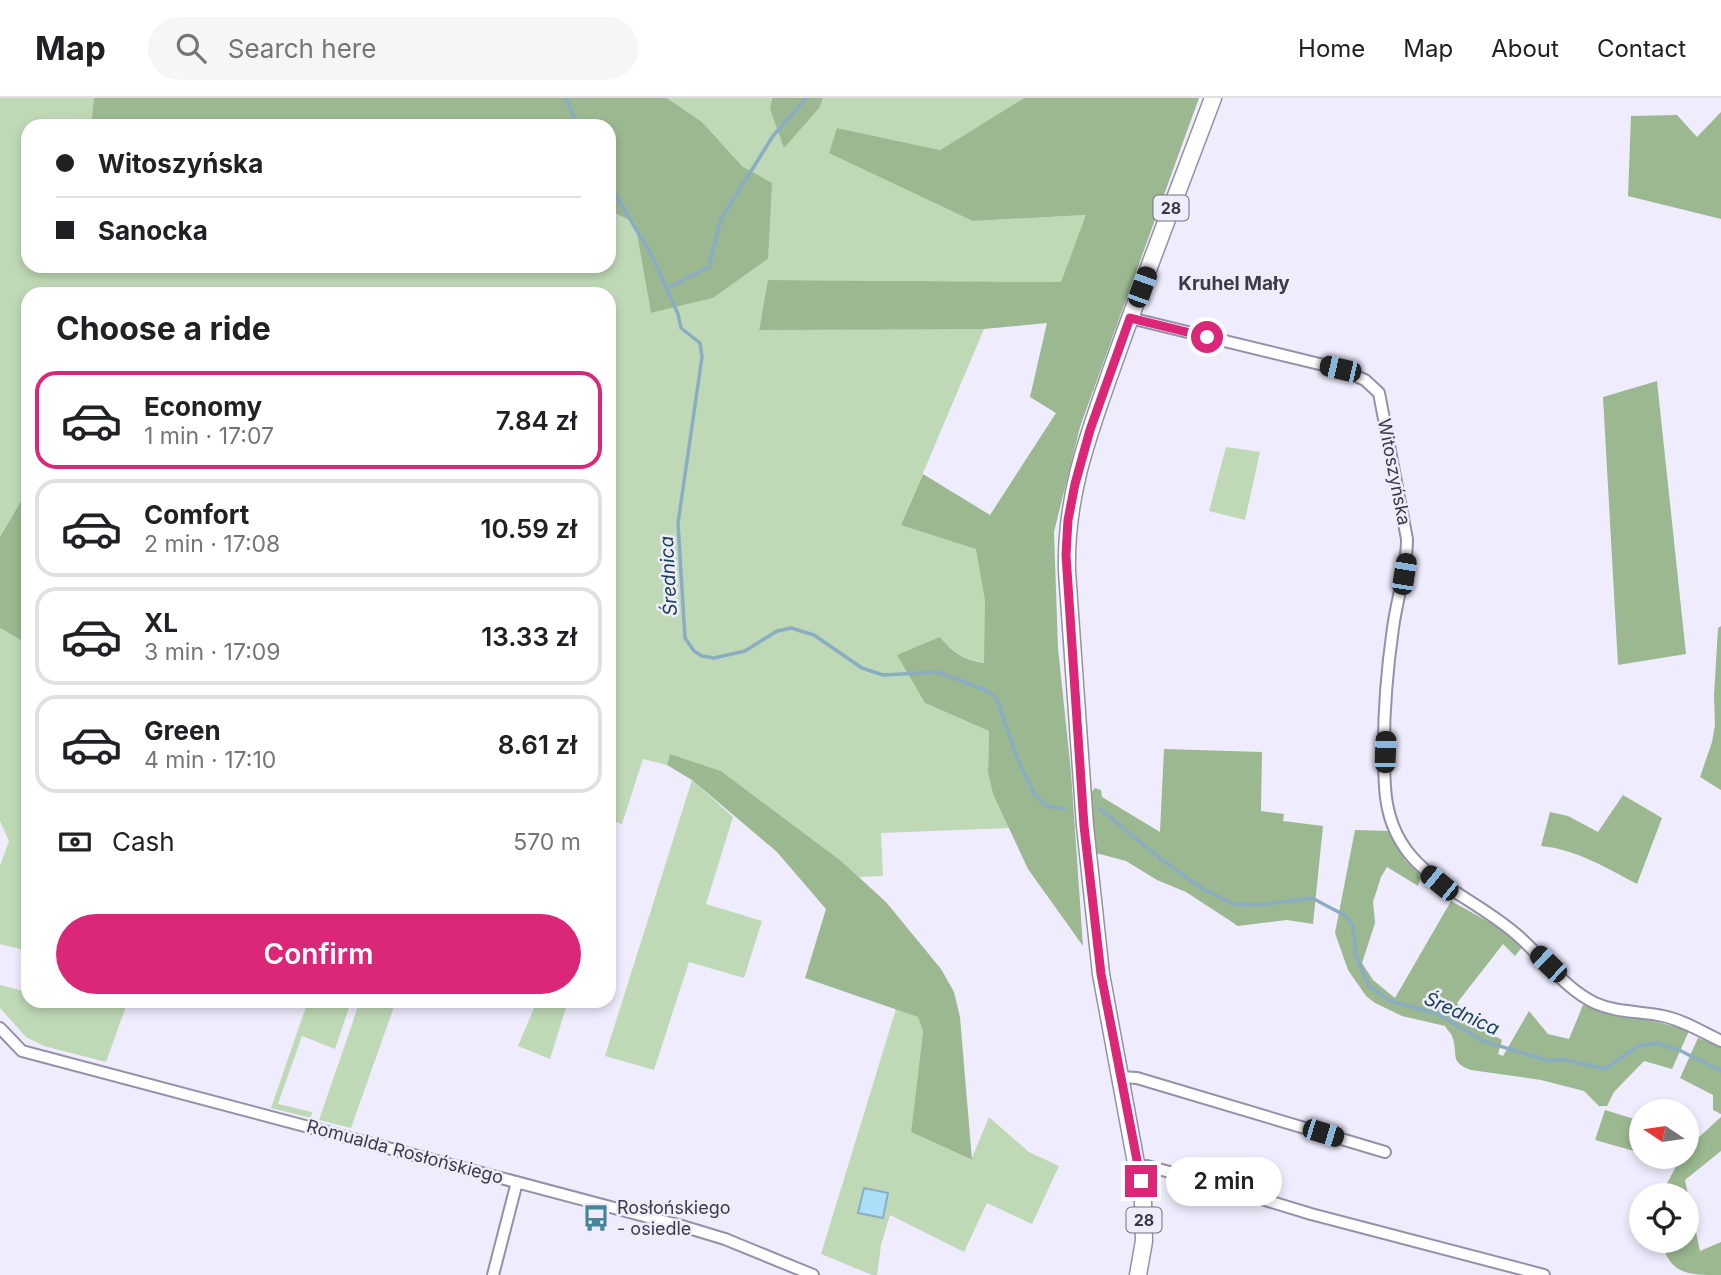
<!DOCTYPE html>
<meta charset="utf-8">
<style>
body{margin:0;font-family:Inter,sans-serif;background:#f6f6f6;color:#202124;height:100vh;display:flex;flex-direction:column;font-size:26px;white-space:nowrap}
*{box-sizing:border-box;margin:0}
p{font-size:23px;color:#757577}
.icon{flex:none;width:38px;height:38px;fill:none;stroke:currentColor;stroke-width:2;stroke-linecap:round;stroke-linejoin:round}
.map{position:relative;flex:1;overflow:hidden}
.sheet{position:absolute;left:21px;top:189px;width:595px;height:721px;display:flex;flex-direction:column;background:#fff;border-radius:21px;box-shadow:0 4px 10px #0003}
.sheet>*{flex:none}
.top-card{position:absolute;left:21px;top:21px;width:595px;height:154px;border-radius:21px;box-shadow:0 4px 10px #0003;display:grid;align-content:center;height:154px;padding:0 35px;background:#fff}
.needle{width:46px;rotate:283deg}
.tools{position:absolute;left:1629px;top:1001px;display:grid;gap:14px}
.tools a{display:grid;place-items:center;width:70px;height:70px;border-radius:50%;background:#fff;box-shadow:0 4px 10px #0003;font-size:35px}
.end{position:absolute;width:32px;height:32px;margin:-16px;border:9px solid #db2777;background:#fff;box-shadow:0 0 0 4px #fff}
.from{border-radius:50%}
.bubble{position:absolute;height:49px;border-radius:24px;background:#fff;box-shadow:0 4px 10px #0003;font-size:23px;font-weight:600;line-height:49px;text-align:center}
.car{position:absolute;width:21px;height:42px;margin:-21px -10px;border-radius:9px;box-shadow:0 0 5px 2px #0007;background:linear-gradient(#222 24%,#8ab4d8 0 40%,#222 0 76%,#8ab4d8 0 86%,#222 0)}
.top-card b{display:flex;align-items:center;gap:24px;height:66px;font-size:26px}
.top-card b+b{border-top:2px solid #e0e0e0}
.top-card i{width:18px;height:18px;background:#202124}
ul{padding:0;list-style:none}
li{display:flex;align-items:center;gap:21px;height:98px;margin:0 14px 10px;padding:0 21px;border:4px solid #e0e0e0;border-radius:21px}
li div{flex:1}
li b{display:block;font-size:26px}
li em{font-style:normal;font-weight:600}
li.on{border-color:#db2777}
li>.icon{width:63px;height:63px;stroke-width:1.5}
h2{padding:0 35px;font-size:32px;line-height:84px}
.pay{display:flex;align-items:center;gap:18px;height:77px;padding:0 35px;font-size:26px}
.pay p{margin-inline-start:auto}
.button{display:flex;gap:14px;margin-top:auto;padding:14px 35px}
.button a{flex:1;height:80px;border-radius:42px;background:#db2777;color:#fff;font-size:28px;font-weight:600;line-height:80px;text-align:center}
header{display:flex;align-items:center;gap:42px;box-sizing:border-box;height:98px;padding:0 35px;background:#fff;border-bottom:2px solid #e0e0e0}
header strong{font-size:33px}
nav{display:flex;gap:38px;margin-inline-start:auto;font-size:24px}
.search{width:490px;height:63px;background:#f6f6f6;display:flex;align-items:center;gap:18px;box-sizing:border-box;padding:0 24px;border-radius:38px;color:#757577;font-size:26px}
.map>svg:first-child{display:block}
.green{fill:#bfd9b6}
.forest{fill:#9bb890}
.water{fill:#abdef9;stroke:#8aadc3;stroke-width:2}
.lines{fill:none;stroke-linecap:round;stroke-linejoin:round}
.stream{stroke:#8aadc3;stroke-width:3.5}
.street-casing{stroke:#9490a9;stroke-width:14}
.primary-casing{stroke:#9490a9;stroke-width:19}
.street{stroke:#fff;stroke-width:10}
.primary{stroke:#fff;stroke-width:16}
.route{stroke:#db2777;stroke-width:9}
.labels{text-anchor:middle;stroke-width:5;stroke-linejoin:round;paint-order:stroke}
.shield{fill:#efedfd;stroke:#72707c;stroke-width:2}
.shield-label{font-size:16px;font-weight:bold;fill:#3c3b45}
.street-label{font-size:18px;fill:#3c3b45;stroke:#efedfd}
.poi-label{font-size:18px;fill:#3c3b45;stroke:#efedfd;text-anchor:start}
.neighbourhood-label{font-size:19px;font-weight:bold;fill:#3c3b45;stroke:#efedfd}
.water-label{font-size:19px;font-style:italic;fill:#184154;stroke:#efedfd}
</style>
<header>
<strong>Map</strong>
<div class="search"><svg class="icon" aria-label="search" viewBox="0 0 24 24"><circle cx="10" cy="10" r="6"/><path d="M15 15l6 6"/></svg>Search here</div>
<nav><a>Home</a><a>Map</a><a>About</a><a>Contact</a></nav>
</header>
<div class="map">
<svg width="1721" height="1177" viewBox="0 0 1721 1177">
<rect width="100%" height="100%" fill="#efedfd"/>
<path class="green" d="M0,0H94L91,28H28V168H609V112L635,125L651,215L713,200L768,161L743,69L702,24L667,0H772L770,11L820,9L823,0H1024L940,52L837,30L973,123L1087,117L1061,184L769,182L759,231H984L901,427L998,454L984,565C964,561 953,555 940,539L925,605L989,633L988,675L993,696L1010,730L881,735L883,778L858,779L840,762L721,673L670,656L667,667L643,661L622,726L609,722V196H28V391L0,439Z
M1226,349L1260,354L1245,422L1209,413Z
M0,530L28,546V853L0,846V768L9,743L0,723Z
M692,682L733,719L706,806L762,823L744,880L689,864L654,972L605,958Z
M0,887L28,894V903H128L106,964L44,948L26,939L0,910Z
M308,903L351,904L335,951L302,938L278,1006L312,1014L311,1020L271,1010Z
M360,903H396L351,1030L319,1022Z
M537,903H568L550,961L518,948Z
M896,911L918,919L923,932L911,1034L971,1062L989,1019L1029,1054L1059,1068L1032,1126L987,1105L964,1154L890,1117L881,1147L877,1177H872L821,1156Z"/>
<path class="forest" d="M94,0H667L702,24L743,69L772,85L768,161L713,200L651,215L635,125L609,112V28H91Z
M772,0H823L820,9L784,50L770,11Z
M1024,0H1199L1080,329L1054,434L1058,550L1071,674L1083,848L1028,771L993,696L988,675L989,633L925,605L897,557L940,539C953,555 964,562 984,565L985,502L976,451L901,427L923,376L990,417L1056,315L1030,299L1047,225L984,231L759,232L768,182L1061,184L1086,117L973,123L829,55L837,30L940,52Z
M1721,14V121L1628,98L1631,18L1677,17L1697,39Z
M1657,283L1686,556L1618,567L1603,299Z
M28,391V546L0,530V439Z
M1721,528V692L1700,679L1712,644L1715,627L1714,598L1718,530Z
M1164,651L1262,654L1261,713L1284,716L1283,723L1323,728L1313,826L1287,822L1238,828L1186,794L1157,782L1126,763L1096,755L1090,696L1095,690L1101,692L1102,699L1160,734Z
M670,656L721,673L840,762L886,804L941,871L954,894L960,919L972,1062L911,1034L923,933L918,919L805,880L826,811L777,754L692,682L667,667Z
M1623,697L1662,720L1637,786C1607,770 1575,751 1541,748L1550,714L1568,718L1598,734Z
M1355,732L1389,733L1405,762L1421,778L1418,788L1387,769L1381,779L1373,804L1375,825L1362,865L1373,882L1395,900L1451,803L1509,835L1523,848L1515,858L1503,846L1457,905L1479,929L1502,942L1498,956L1503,958L1529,913L1548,936L1569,941L1583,907C1618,920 1654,920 1689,933L1672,971L1644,963L1614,994L1607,1008H1599L1584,993L1541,982L1471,972C1448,964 1459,955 1452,938C1451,935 1447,932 1445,928L1402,918L1375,905L1366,898L1348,872L1335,835Z
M1698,940L1721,949V1016L1713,1012V997L1680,980Z
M1605,1012L1641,1023V1055L1595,1042Z
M1721,1019V1053L1685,1082L1700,1153L1721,1144V1177C1689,1177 1669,1177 1662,1143H1687V1097H1663L1664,1091L1681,1059H1687V1050Z"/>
<path class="water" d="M864,1090L888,1095L883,1120L858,1115Z"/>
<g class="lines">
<path class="stream" d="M566,0L578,28
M609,86L652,158L678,216L681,230L700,245L702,259L678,425L685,540L694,553L702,558L714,560L745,553L777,533L791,530L814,537L862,570L883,577L938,574L987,593L997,601L1016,657L1033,694L1046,708L1064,711
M667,190L709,169L721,121L773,38L806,0
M1100,711L1161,761L1203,791L1233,806L1258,807L1312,800L1346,818L1353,828L1356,858L1369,888L1390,903L1438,916L1483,943L1549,963L1562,961L1605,971L1638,948L1655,945L1679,952L1721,973"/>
<defs>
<path id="street" d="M1130,220L1340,271L1365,282L1379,295L1407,441C1407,472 1397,500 1393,530C1386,579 1382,639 1385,689C1390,776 1460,788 1516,836C1542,858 1564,890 1595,905C1617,915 1640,913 1663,918C1683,922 1702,934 1721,943
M0,930L22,953L682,1128L725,1141L813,1177
M1120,979L1137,980L1385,1054
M1138,1068H1147L1196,1081L1311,1116L1544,1177
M493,1177L517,1084"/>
<path id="primary" d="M1138,1177L1144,1143L1143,1103L1101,876L1085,728L1067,473C1065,393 1091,330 1117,256C1148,170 1181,85 1213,0"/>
</defs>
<use href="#street" class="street-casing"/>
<use href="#primary" class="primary-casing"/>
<use href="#street" class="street"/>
<use href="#primary" class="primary"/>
</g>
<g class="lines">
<path class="route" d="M1141,1083L1101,876L1084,728L1066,457L1068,422L1075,386L1090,332L1130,220L1207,239"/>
</g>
<defs>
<symbol id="bus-bare" viewBox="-9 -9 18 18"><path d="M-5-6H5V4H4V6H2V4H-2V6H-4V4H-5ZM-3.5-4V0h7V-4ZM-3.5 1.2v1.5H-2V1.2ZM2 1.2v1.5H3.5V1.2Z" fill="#46869a" stroke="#efedfd" stroke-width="2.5" paint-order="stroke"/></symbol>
</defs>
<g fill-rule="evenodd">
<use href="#bus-bare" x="577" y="1101" width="38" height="38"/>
</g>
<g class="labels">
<g class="shield">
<rect x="1153.5" y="97.5" width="35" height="25" rx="5"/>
<rect x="1126.5" y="1109.5" width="35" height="25" rx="5"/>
</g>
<g class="shield-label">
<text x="1171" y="116">28</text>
<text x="1144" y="1128">28</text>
</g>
<g class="street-label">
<text transform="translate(1394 374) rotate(79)" y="6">Witoszyńska</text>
<text transform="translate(405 1054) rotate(15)" y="6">Romualda Rosłońskiego</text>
</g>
<g class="poi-label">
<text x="617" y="1116">Rosłońskiego<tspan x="617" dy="21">- osiedle</tspan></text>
</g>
<g class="neighbourhood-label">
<text x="1234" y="192">Kruhel Mały</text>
</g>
<g class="water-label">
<text transform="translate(668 478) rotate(-93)" y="7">Średnica</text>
<text transform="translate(1462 915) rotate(24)" y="7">Średnica</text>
</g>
</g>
</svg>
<div class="tools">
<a><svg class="needle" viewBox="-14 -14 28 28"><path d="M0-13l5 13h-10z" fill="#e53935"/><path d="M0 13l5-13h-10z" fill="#757577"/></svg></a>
<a><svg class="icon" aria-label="locate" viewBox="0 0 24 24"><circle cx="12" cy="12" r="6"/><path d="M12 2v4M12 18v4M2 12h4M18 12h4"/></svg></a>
</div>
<i class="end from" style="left:1207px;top:239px"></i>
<i class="end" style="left:1141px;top:1083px"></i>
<div class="bubble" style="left:1166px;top:1059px;width:116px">2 min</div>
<i class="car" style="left:1142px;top:189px;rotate:20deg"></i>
<i class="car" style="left:1340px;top:271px;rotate:283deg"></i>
<i class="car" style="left:1404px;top:476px;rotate:9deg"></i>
<i class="car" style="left:1385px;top:654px;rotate:2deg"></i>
<i class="car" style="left:1439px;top:785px;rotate:309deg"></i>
<i class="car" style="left:1548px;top:866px;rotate:314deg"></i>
<i class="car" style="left:1323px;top:1035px;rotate:107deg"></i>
<div class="top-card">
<b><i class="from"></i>Witoszyńska</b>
<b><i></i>Sanocka</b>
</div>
<section class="sheet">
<h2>Choose a ride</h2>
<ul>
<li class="on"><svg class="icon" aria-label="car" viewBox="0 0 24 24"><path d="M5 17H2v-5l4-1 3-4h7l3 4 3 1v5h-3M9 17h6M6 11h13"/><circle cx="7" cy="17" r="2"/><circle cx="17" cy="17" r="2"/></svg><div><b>Economy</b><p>1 min · 17:07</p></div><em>7.84 zł</em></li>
<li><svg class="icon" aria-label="car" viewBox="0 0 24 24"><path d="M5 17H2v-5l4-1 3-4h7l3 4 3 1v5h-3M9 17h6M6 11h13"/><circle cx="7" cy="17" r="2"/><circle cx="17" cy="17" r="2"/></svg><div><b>Comfort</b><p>2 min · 17:08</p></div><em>10.59 zł</em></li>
<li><svg class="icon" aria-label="car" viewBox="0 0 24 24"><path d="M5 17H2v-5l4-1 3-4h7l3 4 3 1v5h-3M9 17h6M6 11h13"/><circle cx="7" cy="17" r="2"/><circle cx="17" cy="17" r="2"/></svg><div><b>XL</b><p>3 min · 17:09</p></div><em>13.33 zł</em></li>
<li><svg class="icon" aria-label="car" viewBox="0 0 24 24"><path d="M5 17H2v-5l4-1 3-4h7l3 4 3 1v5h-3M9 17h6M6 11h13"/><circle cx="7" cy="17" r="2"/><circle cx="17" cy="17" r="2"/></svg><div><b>Green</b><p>4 min · 17:10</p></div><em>8.61 zł</em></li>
</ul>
<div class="pay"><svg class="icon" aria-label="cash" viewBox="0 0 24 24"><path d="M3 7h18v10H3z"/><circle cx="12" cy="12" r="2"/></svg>Cash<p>570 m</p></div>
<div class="button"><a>Confirm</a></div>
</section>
</div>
